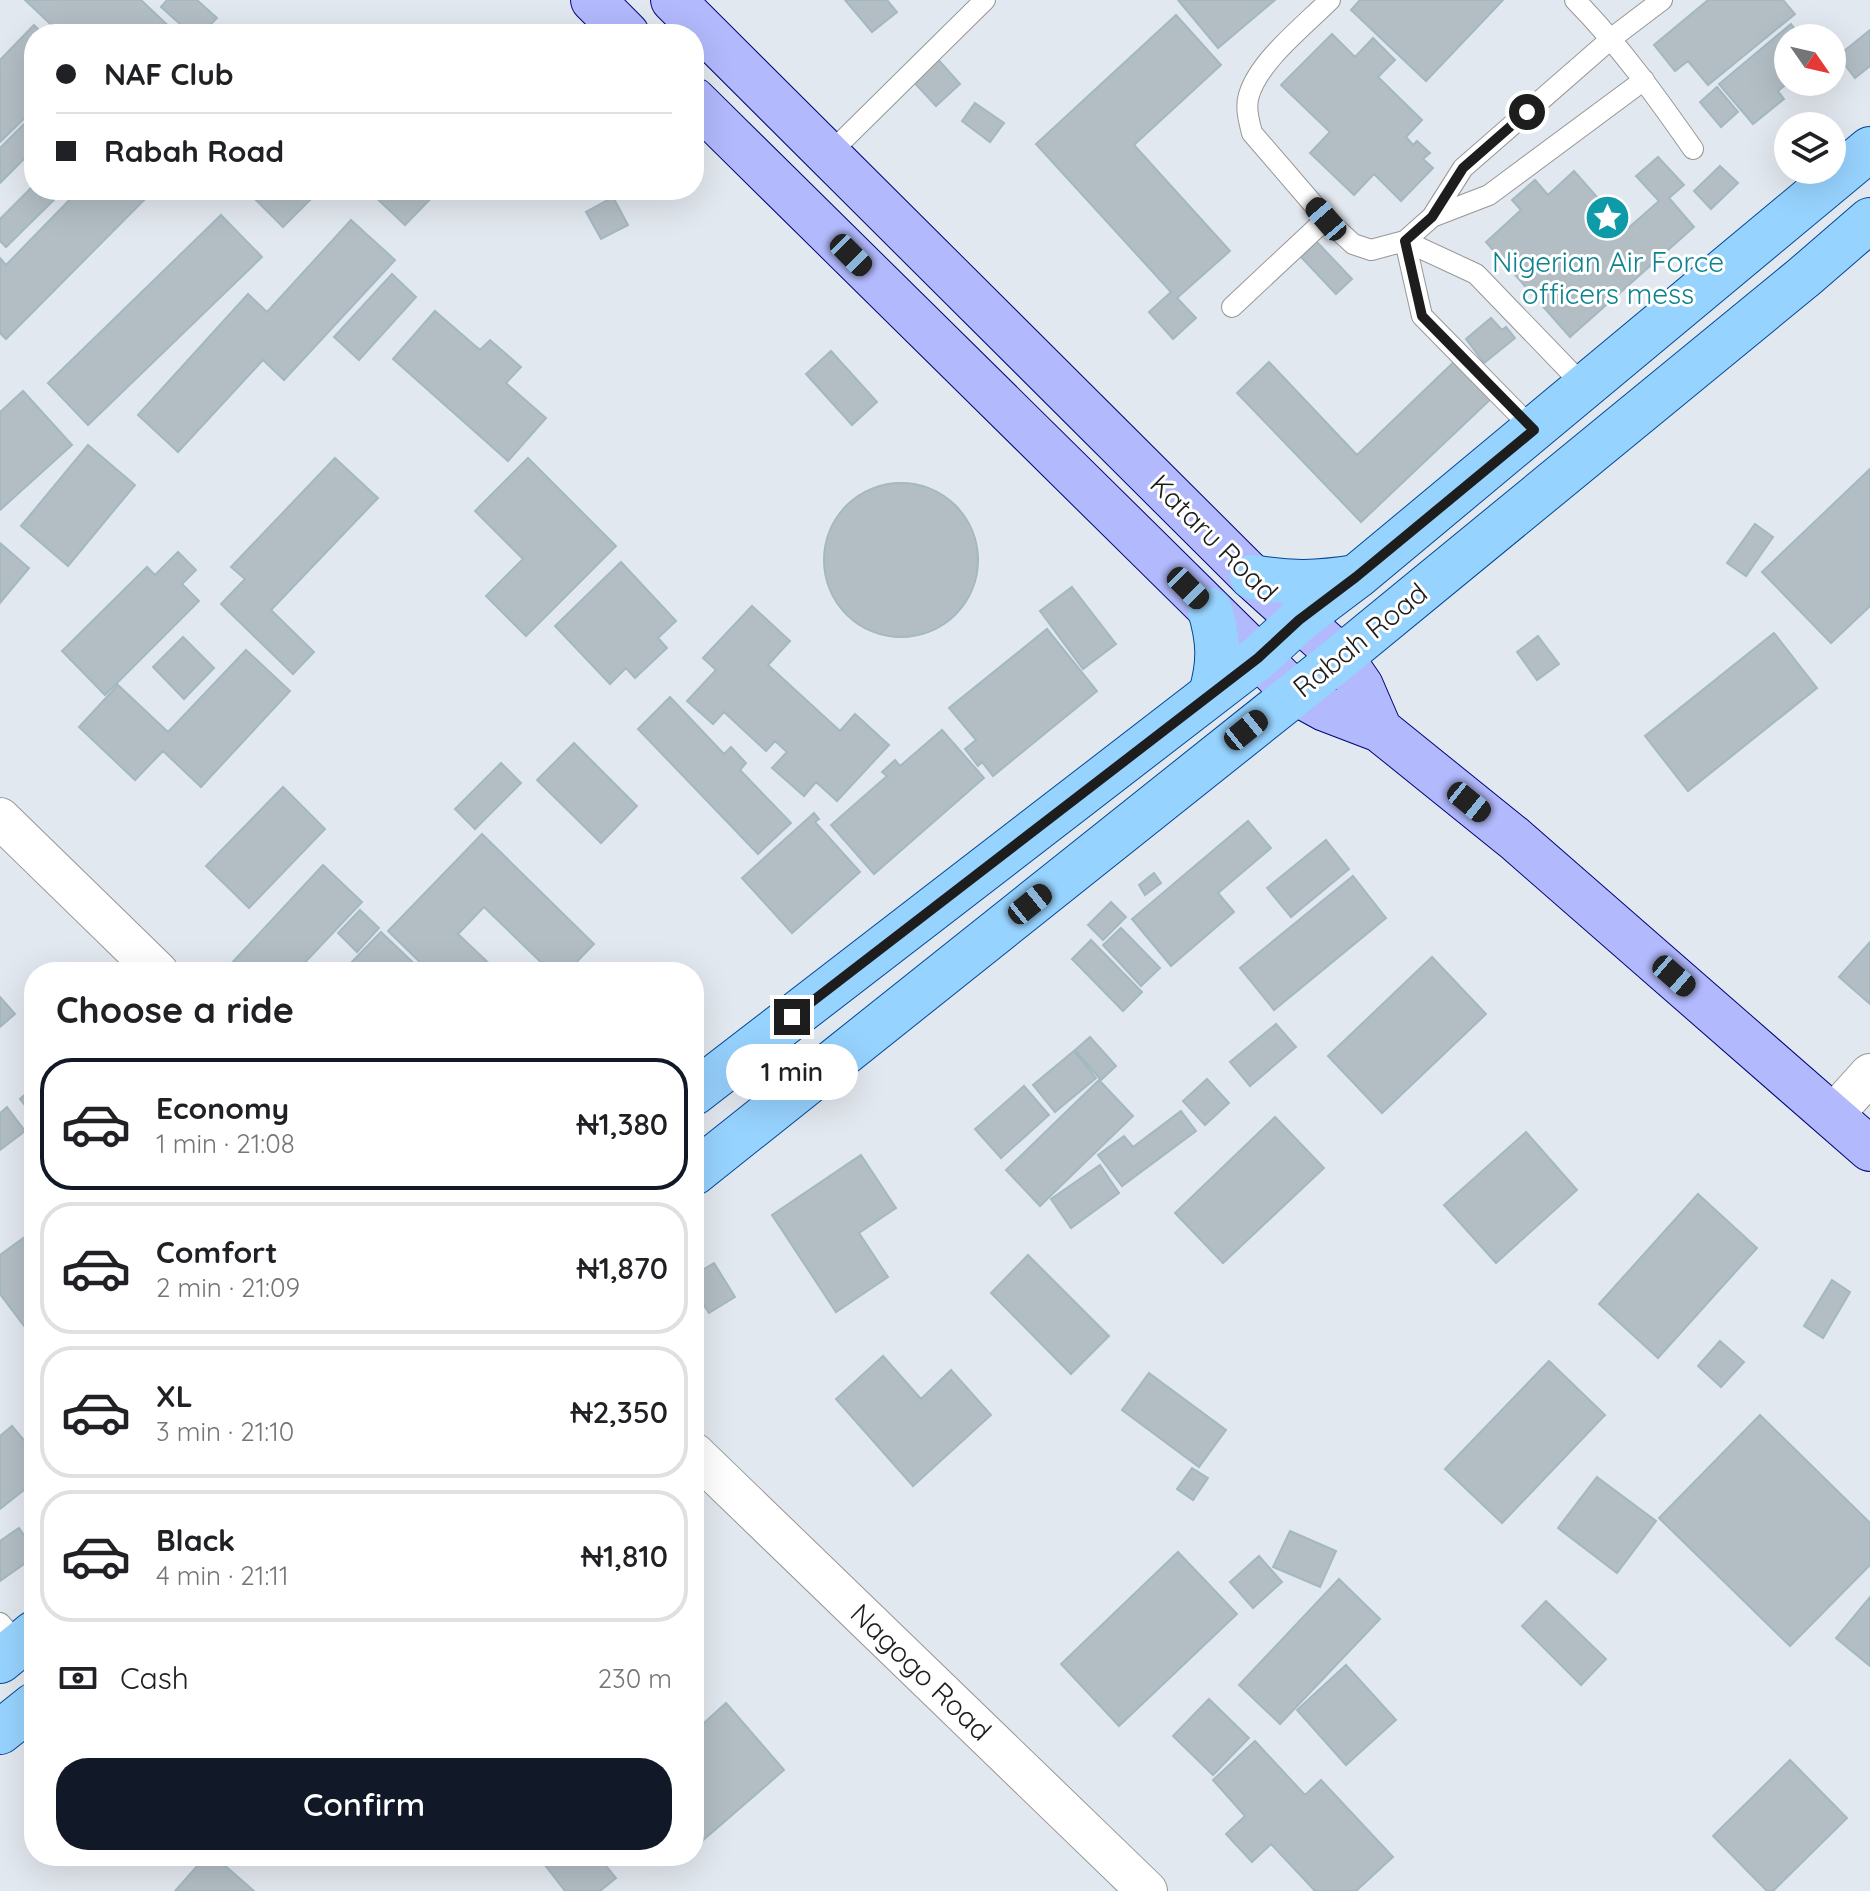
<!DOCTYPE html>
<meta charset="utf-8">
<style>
body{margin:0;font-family:Quicksand,sans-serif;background:#f6f6f6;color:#202124;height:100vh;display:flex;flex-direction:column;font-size:30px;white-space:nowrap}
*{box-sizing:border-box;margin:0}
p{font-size:26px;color:#757577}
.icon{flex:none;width:44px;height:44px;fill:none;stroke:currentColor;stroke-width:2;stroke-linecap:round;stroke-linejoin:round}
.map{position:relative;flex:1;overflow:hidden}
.drawer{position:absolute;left:24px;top:962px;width:680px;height:904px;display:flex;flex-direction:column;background:#fff;border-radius:32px;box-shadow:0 8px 32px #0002}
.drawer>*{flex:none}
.hud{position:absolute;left:24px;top:24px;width:680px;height:176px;border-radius:32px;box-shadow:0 8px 32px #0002;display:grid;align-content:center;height:176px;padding:0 32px;background:#fff}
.needle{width:52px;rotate:124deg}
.controls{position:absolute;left:1774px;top:24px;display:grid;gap:16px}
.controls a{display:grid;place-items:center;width:72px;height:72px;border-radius:50%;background:#fff;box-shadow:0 8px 32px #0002;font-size:40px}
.end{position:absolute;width:36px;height:36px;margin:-18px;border:10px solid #1d1d1d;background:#fff;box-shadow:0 0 0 4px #fff}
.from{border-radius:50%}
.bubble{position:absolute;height:56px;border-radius:28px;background:#fff;box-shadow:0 8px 32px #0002;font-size:26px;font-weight:600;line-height:56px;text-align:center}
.car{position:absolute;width:24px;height:48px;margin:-24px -12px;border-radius:10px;box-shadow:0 0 6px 2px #0007;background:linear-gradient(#222 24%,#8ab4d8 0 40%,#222 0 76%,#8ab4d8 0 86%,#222 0)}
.hud b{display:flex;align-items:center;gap:28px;height:76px;font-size:30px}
.hud b+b{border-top:2px solid #e0e0e0}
.hud i{width:20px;height:20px;background:#202124}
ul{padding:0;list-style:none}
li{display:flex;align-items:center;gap:24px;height:132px;margin:0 16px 12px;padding:0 16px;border:4px solid #e0e0e0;border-radius:32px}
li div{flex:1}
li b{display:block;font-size:30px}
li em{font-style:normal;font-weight:600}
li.current{border-color:#111827}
li>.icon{width:72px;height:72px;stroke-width:1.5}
h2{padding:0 32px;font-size:36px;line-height:96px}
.pay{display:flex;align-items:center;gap:20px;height:88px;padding:0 32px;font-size:30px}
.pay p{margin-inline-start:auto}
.button{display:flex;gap:16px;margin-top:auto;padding:16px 32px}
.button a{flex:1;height:92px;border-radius:32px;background:#111827;color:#fff;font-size:32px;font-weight:600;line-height:92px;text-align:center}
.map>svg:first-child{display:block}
.building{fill:#b2bec4;stroke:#a4b8c1;stroke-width:2}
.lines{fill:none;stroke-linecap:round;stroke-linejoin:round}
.lane-casing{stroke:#979797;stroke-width:22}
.street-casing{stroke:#979797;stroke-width:42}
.secondary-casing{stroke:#000478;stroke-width:46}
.primary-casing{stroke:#004796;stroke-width:46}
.lane{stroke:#fff;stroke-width:20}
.street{stroke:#fff;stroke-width:40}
.secondary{stroke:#b2b9fc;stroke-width:44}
.primary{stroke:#97d3ff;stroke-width:44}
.route{stroke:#1d1d1d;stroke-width:10}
.labels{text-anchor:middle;stroke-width:6;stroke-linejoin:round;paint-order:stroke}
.culture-label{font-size:28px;fill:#0d838f;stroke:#fff}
.street-label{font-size:28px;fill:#1d1d1d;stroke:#fff}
</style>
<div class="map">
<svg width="1870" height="1891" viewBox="0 0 1870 1891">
<rect width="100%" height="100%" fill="#e2e8ef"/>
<path class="building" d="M25,0H141L177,34H61Z
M167,0H197L217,18L201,34H191L161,7Z
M845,0H887L897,12L872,32Z
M1178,0H1275L1218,48Z
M1360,0H1503L1426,81L1351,10Z
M1708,0H1783L1795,14L1708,85L1688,61L1675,71L1654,45Z
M1176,15L1221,65L1134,145L1230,251L1177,298L1196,318L1173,339L1149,312L1171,292L1036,144Z
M1791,24L1802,38H1788L1789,82L1778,91L1784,99L1753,124L1719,84Z
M34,25L43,34H34V109L0,142V60Z
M1870,30V66L1855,78L1838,56Z
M1332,34L1355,57L1373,38L1395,60L1378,77L1422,120L1406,137L1413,145L1417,141L1430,153L1423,159L1433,168L1401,201L1374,174L1354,195L1310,153L1330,132L1281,85Z
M935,56L960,84L936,106L911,79Z
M1717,87L1738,112L1721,127L1700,102Z
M975,103L1004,123L990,142L962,121Z
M34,114V149L0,183V148Z
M1658,157L1684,185L1669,198L1694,227L1570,337L1486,242L1521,210L1512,200L1535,180L1548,195L1574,171L1626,230L1659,201L1636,176Z
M1720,166L1738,183L1711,209L1694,191Z
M34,185V190H64L6,247L0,241V219Z
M79,190H154L6,339L0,333V258L6,265Z
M246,190H320L283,227Z
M368,190H439L405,225Z
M613,197L628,225L601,239L586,212Z
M221,215L262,257L88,425L48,383Z
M351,220L395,260L284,380L263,360L178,452L138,415L248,294L267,312Z
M1316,241L1352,279L1336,294L1301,257Z
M392,274L416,297L359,360L334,337Z
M435,311L480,350L490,340L521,367L506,383L546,418L508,461L393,359Z
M1491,318L1502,330L1506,327L1515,338L1484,363L1466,339Z
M831,351L877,402L852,425L806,374Z
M1458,358L1494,396L1361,522L1237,393L1269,362L1357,455Z
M23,391L72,445L0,510V412Z
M88,445L135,485L68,566L21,526Z
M335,458L378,498L271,610L314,652L293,674L221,604L245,579L231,567Z
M528,458L616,546L526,636L486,596L523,559L475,511Z
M1870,469V606L1831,643L1762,572Z
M824 560a77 77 0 1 1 154 0a77 77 0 1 1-154 0Z
M1755,524L1773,537L1746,576L1727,563Z
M0,543L29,568L0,603Z
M178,552L196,570L182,584L199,601L105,695L62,651L147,567L155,575Z
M621,562L676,621L658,638L667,648L635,678L626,668L610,684L555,626Z
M1072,587L1116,644L1083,669L1040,611Z
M752,606L790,641L768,665L840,731L855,714L889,745L837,801L816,782L804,796L772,768L787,752L775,741L766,751L724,712L713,724L687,701L716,670L703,658Z
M1047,629L1097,691L993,776L982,762L978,766L965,749L976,740L949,708Z
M1774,633L1817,688L1688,791L1645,736Z
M1538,636L1559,664L1537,680L1517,652Z
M183,637L214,668L184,699L153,667Z
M246,650L290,691L201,787L163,751L135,780L79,727L118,685L168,732Z
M670,697L724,754L731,747L746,763L740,770L791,823L758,854L638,729Z
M942,730L984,778L874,874L831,825L887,776L882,772L895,760L900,766Z
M574,743L637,806L601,843L537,780Z
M501,763L521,783L475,829L455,809Z
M283,787L325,829L249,908L206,866Z
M814,813L819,819L815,822L860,872L792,933L742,878Z
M1248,821L1271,848L1218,893L1234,912L1171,966L1132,919Z
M482,834L594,944L567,972H551L484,907L458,934L498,972H430L388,931Z
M1326,840L1349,869L1291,917L1267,888Z
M323,865L362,902L296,972H236L229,966Z
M1154,873L1161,883L1145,895L1139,885Z
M1353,876L1386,918L1274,1010L1240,968Z
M1111,902L1126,917L1103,940L1088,925Z
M360,910L379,928L357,952L338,933Z
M1121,928L1160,968L1141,986L1103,945Z
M381,932L423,972H342Z
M1091,940L1142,992L1123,1011L1072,959Z
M1870,942V1004L1839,977Z
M1432,957L1486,1014L1382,1113L1328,1056Z
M0,997L15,1014L0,1027Z
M1276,1024L1296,1047L1250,1086L1230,1062Z
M1090,1037L1116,1066L1101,1080L1075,1050Z
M1074,1051L1096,1078L1055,1112L1033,1085Z
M1207,1079L1229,1103L1205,1125L1183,1101Z
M1099,1080L1133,1116L1040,1206L1006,1170Z
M1024,1086L1049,1115L1001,1158L975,1129Z
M34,1087V1117L20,1099Z
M7,1107L25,1131L0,1150V1113Z
M1181,1111L1196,1131L1122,1186L1098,1155L1124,1136L1133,1147Z
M1275,1117L1324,1168L1223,1263L1175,1213Z
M1526,1132L1577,1190L1496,1263L1444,1205Z
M861,1155L896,1208L859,1233L888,1277L836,1312L772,1215Z
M1100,1165L1119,1193L1071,1228L1051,1199Z
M1698,1194L1757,1248L1658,1358L1599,1304Z
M33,1231L34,1233V1339L0,1294V1255Z
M1028,1255L1109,1336L1071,1374L991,1293Z
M714,1263L735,1297L709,1313L694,1290V1275Z
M1832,1280L1850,1292L1823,1338L1804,1326Z
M1720,1341L1744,1362L1721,1387L1698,1366Z
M883,1356L921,1399L951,1370L991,1415L913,1486L836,1399Z
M1549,1361L1605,1415L1502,1523L1445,1469Z
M1149,1373L1226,1430L1199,1467L1122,1410Z
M1760,1415L1870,1523V1565L1790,1646L1659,1518Z
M12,1426L34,1452V1482L0,1509V1436Z
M1192,1468L1208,1478L1193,1500L1177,1489Z
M1597,1477L1656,1521L1617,1573L1558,1528Z
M19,1528L34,1549V1557L0,1581V1541Z
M1290,1531L1336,1551L1320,1587L1273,1567Z
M1178,1552L1237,1614L1119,1726L1061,1664Z
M1259,1556L1282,1582L1253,1608L1230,1582Z
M1339,1579L1380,1619L1280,1724L1239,1685Z
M1870,1597V1666L1836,1638Z
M1546,1601L1606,1659L1581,1685L1522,1626Z
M1346,1665L1396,1720L1346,1765L1297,1710Z
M1209,1699L1249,1738L1213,1775L1173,1736Z
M726,1703L784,1770L694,1848V1732Z
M1255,1741L1305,1795L1321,1780L1393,1857L1356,1891H1315L1271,1844L1252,1862L1226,1834L1245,1816L1213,1780Z
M1790,1760L1847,1818L1773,1891H1767L1713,1836Z
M206,1856H214L254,1891H175Z
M538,1856H598L616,1878L600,1891H565Z"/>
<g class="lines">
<defs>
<path id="lane" d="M1330,0C1304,26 1259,61 1249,95C1245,107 1249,121 1252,133L1326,219L1353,244L1371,250L1405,241L1432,217L1463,168L1612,38L1662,0
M1575,0C1620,46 1656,96 1693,149
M829,154L985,0
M1432,217L1489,195L1644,80
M1405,241L1422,316L1534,430
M1405,241L1476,274L1585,387
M1232,307L1326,219
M0,1623L20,1645"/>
<path id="street" d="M0,818L158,972
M1833,1115L1870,1074
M694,1453L1147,1891"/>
<path id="secondary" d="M593,0L627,34
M673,0L1252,577L1341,657L1361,686L1380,730
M694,100L1294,692L1325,709L1380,730L1514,838L1870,1149"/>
<path id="primary" d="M1252,577C1290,584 1318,583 1356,577
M1210,610C1219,640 1220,663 1211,693
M694,1093L1258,658L1299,620L1356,577L1870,149
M694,1173L1341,657L1804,277L1870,220
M0,1661L34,1633
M0,1732L34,1705"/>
</defs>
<use href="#lane" class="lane-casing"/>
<use href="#street" class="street-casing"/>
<use href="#secondary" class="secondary-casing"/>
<use href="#primary" class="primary-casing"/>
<use href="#lane" class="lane"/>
<use href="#street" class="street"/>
<use href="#secondary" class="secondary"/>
<use href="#primary" class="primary"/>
</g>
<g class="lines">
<path class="route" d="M792,1017L1258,658L1299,620L1356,577L1534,430L1422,316L1405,241L1432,217L1463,168L1527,112"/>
</g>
<defs>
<symbol id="sight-disc" viewBox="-11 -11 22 22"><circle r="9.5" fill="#0f9aa8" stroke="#fff"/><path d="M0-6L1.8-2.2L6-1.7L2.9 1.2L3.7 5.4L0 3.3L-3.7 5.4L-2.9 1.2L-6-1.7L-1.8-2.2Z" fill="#fff"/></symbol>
</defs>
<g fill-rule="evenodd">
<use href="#sight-disc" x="1582" y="192" width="51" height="51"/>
</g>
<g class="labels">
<g class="culture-label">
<text x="1608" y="272">Nigerian Air Force<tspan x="1608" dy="32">officers mess</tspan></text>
</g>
<g class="street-label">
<text transform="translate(1214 538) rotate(45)" y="10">Kataru Road</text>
<text transform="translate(1360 640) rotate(-39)" y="10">Rabah Road</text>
<text transform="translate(921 1672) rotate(44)" y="10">Nagogo Road</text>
</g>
</g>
</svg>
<div class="controls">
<a><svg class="needle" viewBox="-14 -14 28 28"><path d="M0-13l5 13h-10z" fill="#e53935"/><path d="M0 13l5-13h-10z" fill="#757577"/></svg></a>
<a><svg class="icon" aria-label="layers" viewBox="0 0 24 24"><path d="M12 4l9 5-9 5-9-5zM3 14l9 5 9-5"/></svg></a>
</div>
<i class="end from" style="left:1527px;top:112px"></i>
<i class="end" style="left:792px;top:1017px"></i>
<div class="bubble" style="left:726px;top:1044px;width:132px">1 min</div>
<i class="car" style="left:1326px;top:219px;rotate:319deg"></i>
<i class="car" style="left:851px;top:255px;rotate:135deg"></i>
<i class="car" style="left:1188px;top:588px;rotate:135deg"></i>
<i class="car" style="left:1246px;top:730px;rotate:51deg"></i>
<i class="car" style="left:1469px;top:802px;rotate:129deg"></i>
<i class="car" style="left:1030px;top:904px;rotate:51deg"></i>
<i class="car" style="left:1674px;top:976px;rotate:131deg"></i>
<div class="hud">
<b><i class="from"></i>NAF Club</b>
<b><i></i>Rabah Road</b>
</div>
<section class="drawer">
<h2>Choose a ride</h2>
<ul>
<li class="current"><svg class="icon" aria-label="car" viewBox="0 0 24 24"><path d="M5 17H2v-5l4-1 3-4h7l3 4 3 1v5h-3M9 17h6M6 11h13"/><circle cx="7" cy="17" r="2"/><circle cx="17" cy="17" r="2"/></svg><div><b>Economy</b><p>1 min · 21:08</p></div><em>₦1,380</em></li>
<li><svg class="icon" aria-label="car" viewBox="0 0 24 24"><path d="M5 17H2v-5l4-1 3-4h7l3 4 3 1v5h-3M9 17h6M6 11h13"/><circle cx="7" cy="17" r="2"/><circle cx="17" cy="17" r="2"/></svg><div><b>Comfort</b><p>2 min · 21:09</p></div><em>₦1,870</em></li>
<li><svg class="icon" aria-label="car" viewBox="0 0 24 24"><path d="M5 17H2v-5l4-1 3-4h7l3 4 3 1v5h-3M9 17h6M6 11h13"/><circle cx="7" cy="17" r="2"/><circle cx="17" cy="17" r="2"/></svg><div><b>XL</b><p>3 min · 21:10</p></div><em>₦2,350</em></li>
<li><svg class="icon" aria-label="car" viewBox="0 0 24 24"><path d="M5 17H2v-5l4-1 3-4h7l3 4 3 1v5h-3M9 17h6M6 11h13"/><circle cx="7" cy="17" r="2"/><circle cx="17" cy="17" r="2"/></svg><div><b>Black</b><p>4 min · 21:11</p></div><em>₦1,810</em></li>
</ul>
<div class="pay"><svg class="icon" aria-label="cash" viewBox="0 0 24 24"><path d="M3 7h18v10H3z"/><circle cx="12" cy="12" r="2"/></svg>Cash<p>230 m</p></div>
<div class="button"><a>Confirm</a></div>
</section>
</div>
